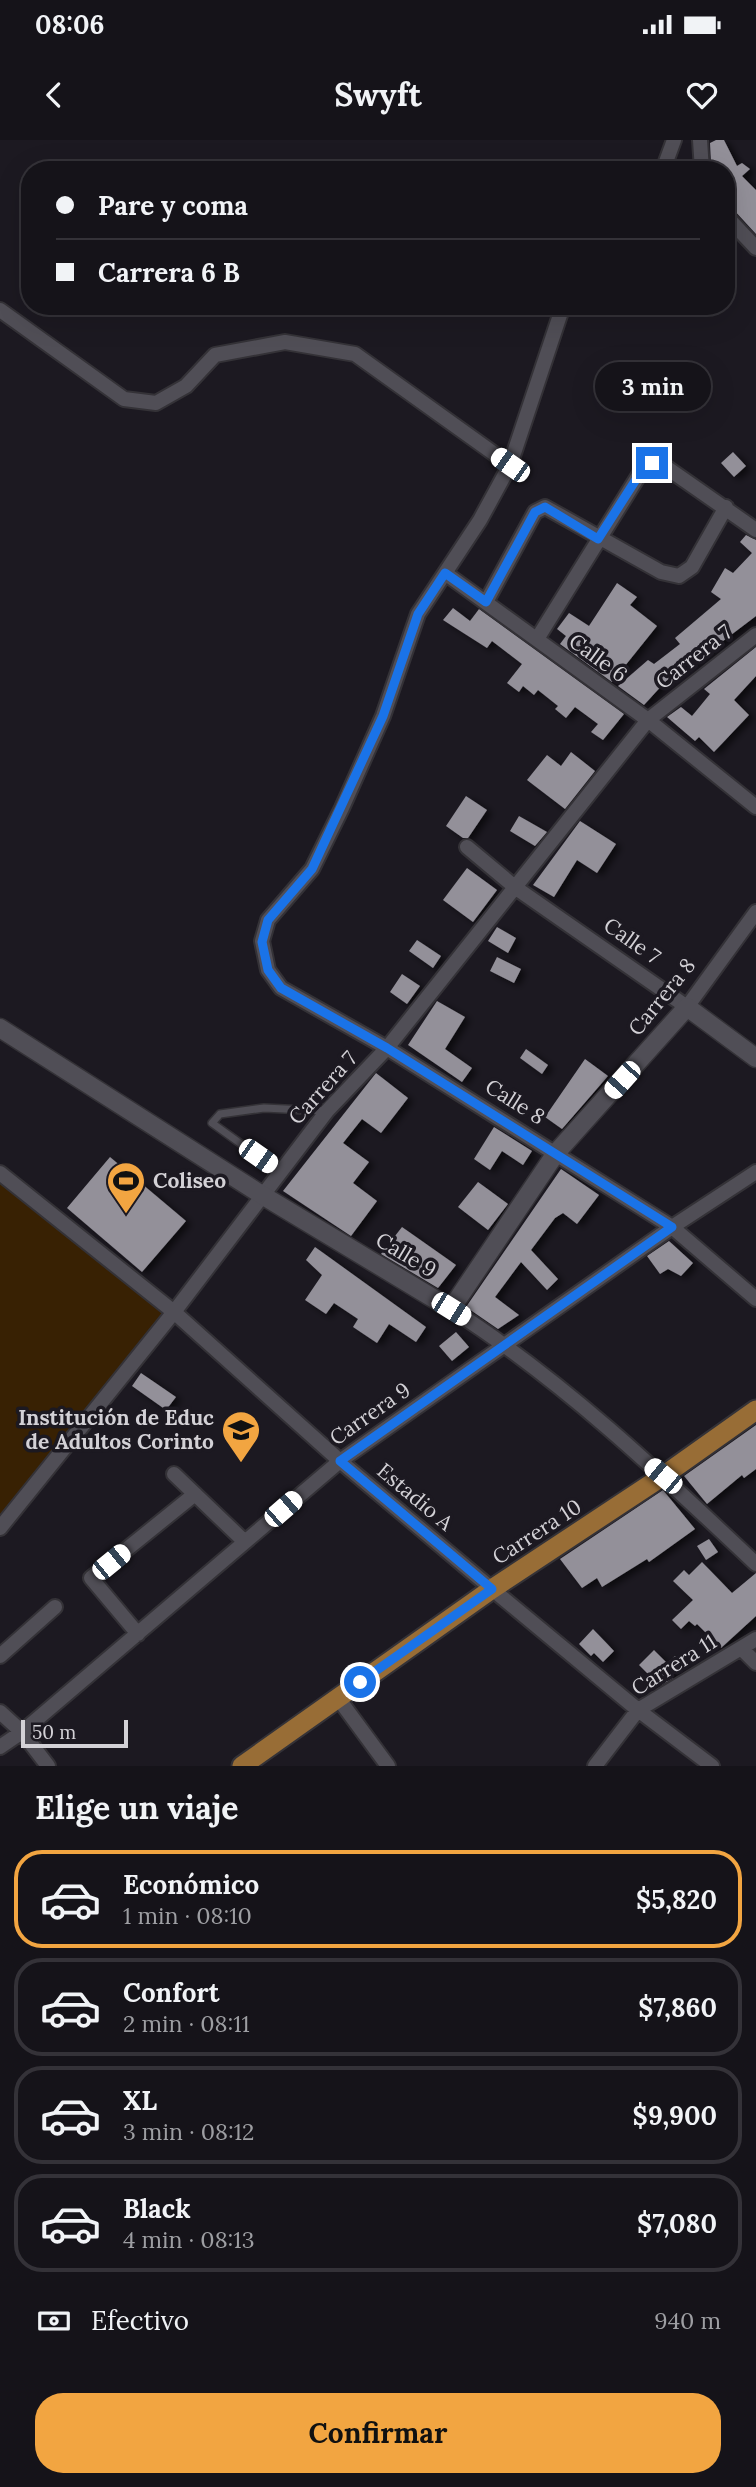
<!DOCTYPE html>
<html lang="es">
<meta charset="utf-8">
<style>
body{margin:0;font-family:Lora,serif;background:#222026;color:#f1f3f6;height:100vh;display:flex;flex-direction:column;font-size:26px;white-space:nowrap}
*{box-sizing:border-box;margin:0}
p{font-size:23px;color:#9d9ea2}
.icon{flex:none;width:38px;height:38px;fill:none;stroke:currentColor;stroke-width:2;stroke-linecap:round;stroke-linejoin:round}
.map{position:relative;height:1626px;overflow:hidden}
.panel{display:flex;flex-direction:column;background:#151319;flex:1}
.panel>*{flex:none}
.top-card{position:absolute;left:21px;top:21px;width:714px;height:154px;border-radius:28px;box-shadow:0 7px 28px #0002,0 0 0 2px #343238;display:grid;align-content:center;height:154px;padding:0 35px;background:#151319}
.scale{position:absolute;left:21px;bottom:18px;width:107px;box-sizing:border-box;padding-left:7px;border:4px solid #d3d1d6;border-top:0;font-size:19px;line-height:24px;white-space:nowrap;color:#d3d1d6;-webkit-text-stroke:5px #1c1921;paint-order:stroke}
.end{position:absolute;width:32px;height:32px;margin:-16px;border:9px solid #1a73e8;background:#fff;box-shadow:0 0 0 4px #fff}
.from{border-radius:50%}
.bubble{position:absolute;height:49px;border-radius:24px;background:#151319;box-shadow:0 7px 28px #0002,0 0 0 2px #343238;font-size:23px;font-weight:700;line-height:49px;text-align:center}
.car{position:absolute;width:21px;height:42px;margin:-21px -10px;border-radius:9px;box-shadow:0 0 5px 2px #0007;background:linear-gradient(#fff 24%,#345 0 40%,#fff 0 76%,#345 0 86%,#fff 0)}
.top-card b{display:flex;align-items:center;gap:24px;height:66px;font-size:26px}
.top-card b+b{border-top:2px solid #343238}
.top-card i{width:18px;height:18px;background:#f1f3f6}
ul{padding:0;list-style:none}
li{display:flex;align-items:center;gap:21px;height:98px;margin:0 14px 10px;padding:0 21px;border:4px solid #343238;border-radius:28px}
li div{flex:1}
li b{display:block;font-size:26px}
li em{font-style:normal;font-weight:700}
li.current{border-color:#f2a541}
li>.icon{width:63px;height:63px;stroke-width:1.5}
h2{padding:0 35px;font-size:32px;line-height:84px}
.pay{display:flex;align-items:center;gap:18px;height:77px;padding:0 35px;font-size:26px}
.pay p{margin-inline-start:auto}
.action{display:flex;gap:14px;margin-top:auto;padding:14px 35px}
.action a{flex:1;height:80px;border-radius:28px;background:#f2a541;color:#111;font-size:28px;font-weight:700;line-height:80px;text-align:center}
.status{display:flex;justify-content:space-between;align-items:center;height:49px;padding:0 35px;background:#151319;direction:ltr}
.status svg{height:19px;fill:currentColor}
header{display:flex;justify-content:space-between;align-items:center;height:91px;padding:0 35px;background:#151319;font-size:32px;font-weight:700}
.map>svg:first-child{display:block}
.green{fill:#382103}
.building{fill:#939099;filter:url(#shadow)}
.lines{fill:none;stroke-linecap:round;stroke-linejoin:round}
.service-casing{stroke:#343237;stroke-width:10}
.minor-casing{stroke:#343237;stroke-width:18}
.tertiary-casing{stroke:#343237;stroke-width:21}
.primary-casing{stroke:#343237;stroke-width:23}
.service{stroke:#504e56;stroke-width:7}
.minor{stroke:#504e56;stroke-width:14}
.tertiary{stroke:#504e56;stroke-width:18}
.primary{stroke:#986d36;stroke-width:19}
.route{stroke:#1a73e8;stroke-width:9}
.labels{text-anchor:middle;stroke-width:7;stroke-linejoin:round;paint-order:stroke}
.street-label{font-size:21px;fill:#d3d1d6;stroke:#1c1921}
.poi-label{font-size:21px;font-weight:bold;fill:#d3d1d6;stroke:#1c1921;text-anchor:start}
</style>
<div class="status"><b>08:06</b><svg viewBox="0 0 49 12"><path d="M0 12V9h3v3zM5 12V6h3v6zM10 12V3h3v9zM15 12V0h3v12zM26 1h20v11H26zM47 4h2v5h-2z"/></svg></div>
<header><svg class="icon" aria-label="back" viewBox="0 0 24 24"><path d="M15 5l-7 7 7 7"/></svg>Swyft<svg class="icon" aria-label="heart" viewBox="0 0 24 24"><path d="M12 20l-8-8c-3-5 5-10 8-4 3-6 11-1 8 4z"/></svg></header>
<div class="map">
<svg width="756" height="1626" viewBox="0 0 756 1626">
<defs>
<filter id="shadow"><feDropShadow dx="5" dy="3" stdDeviation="3.5" flood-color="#0009"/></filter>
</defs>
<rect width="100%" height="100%" fill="#1c1921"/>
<path class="green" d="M0,1039L164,1172L0,1375Z"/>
<path class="building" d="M716,0H724L737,26L742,23L750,29L742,36L756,50V94L733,69L726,67V30H714L711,23L710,3Z
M733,312L746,326L734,337L721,323Z
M746,395L756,400V476L690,526L688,523L665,542L644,565L618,546L648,520L654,524L680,504L675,498L721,459L711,452L725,428L733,433L752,413L740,402Z
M617,443L637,457L630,465L657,486L612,542L560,504L566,496L557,489L569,473L589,486Z
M453,468L470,481L479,469L624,574L603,600L591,592L598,584L575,567L566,578L555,569L558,566L538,550L534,555L523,546L519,552L507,543L522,524L492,501L487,508L443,480Z
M756,507V536L734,560L749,575L714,612L699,597L695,601L667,577L681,567L692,576L710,554L704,549Z
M571,612L595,631L565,669L527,640L547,615L561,626Z
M466,656L487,670L468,698H463L446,686Z
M519,676L547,692L535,706L510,691Z
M580,681L616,704L597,733L577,720L554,757L533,745Z
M467,728L497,750L473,782L443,760Z
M497,787L516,798L508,813L488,801Z
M417,800L441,816L433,828L409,811Z
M497,817L521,829L514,843L490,831Z
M402,834L420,846L407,864L390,852Z
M437,861L465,877L445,909L472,928L462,942L408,905Z
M526,909L548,925L542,934L520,918Z
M585,919L608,936L562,989L545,977Z
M376,933L408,958L381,993L362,979L343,1003L369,1022L353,1043L377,1061L351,1096L283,1051Z
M494,987L532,1011L523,1025L502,1011L490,1030L474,1019Z
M110,1017L186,1081L142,1132L67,1068Z
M561,1029L599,1055L577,1084L563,1073L555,1078L531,1110L558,1139L547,1150L521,1122L495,1157L519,1175L498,1189L466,1167Z
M478,1042L508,1064L488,1090L458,1067Z
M402,1087L456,1125L438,1148L381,1114Z
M669,1101L693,1123L681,1136L668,1129L660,1134L647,1116Z
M315,1107L426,1187L416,1202L389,1184L377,1203L353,1187L358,1179L334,1163L326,1174L305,1160L322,1135L306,1120Z
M456,1192L469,1207L452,1221L439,1206Z
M141,1233L176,1257L166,1270L132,1246Z
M756,1285V1329L744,1338L742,1335L707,1364L684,1336Z
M663,1350L695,1389L649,1422L647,1419L602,1447L597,1438L582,1448L560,1419Z
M709,1399L718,1412L706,1420L697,1406Z
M702,1422L732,1453L756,1433V1476L721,1508L697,1484L695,1486L689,1481L681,1489L672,1480L693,1460L673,1441L684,1430L689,1435Z
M593,1489L614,1511L603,1522L594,1513L591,1516L579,1504Z
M654,1510L667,1523L675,1516L683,1524L671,1536L673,1538L660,1546L639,1525Z"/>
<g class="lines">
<defs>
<path id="service" d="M280,1032L212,983L220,974L264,968L326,971"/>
<path id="minor" d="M700,0L702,30
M663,30L674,0
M726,76L756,108
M563,166L510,325L480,380L418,474L383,576L342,668L312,729L268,780L262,801L268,830L281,848L387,908L672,1087L756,1159
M0,170L124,259L156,263L186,246L215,215L285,202L355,214L510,325
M445,433L648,580L756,667
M486,462L535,372L545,367L661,432L679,436L692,427L726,367
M537,499L644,327L660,323L756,390
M467,707L516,748L687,867L756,772
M0,1033L174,1172L340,1321L492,1449L638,1570L712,1626
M451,1169C562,1240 660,1333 756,1424
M174,1334L245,1402
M0,1388L174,1172L327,971L387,908L648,580L756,495
M138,1494L91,1438L195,1354
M741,1508L756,1523
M0,1516L55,1467
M338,1558L388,1626
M0,1572L22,1592L48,1626
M0,1607L22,1592L340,1321L672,1087L756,1032
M595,1626L638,1570L756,1499"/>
<path id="tertiary" d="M0,888L262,1055L451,1169L556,1013L687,867L756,918"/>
<path id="primary" d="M242,1626L492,1449L663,1336L756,1270"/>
</defs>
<use href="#service" class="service-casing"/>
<use href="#minor" class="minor-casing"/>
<use href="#tertiary" class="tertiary-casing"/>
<use href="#primary" class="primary-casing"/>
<use href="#service" class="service"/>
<use href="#minor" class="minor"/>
<use href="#tertiary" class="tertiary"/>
<use href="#primary" class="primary"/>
</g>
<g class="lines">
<path class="route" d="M360,1542L492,1449L340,1321L672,1087L387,908L281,848L268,830L262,802L268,780L312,729L383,576L418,474L445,433L486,462L535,372L545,367L598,399L644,327L652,323"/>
</g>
<defs>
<symbol id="stadium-pin" viewBox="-11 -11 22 30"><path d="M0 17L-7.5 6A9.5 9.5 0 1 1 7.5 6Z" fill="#f2a541" stroke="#1c1921"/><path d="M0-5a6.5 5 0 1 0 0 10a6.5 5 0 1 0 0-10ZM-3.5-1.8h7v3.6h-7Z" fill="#111"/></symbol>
<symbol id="school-pin" viewBox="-11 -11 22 30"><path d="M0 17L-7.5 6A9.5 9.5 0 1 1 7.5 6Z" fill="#f2a541" stroke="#1c1921"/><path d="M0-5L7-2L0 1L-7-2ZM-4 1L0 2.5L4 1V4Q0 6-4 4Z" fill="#111"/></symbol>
</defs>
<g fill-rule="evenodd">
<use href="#stadium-pin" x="104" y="1019" width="44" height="60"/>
<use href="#school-pin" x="219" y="1268" width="44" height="60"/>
</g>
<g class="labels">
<g class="street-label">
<text transform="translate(694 517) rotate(-38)" y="7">Carrera 7</text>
<text transform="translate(598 518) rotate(36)" y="7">Calle 6</text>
<text transform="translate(632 801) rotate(35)" y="7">Calle 7</text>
<text transform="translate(662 857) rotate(-51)" y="7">Carrera 8</text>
<text transform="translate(323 948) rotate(-48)" y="7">Carrera 7</text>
<text transform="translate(515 962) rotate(32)" y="7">Calle 8</text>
<text transform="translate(406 1115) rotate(31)" y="7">Calle 9</text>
<text transform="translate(370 1274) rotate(-35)" y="7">Carrera 9</text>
<text transform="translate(415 1357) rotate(40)" y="7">Estadio A</text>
<text transform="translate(537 1392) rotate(-33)" y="7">Carrera 10</text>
<text transform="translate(674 1525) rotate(-32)" y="7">Carrera 11</text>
</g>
<g class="poi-label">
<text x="153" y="1048">Coliseo</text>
<text x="214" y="1285" text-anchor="end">Institución de Educ<tspan x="214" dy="24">de Adultos Corinto</tspan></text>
</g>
</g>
</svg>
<div class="scale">50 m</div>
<i class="end from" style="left:360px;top:1542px"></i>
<i class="end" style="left:652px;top:323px"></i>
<div class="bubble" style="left:595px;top:222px;width:116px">3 min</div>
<i class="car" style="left:510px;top:325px;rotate:305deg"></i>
<i class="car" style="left:622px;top:940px;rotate:222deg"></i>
<i class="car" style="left:258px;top:1016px;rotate:125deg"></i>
<i class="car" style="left:451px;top:1169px;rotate:122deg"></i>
<i class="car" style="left:663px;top:1336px;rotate:310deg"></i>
<i class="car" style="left:283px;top:1369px;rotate:49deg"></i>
<i class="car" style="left:111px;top:1422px;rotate:51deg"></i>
<div class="top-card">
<b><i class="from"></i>Pare y coma</b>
<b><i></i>Carrera 6 B</b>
</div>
</div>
<section class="panel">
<h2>Elige un viaje</h2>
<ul>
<li class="current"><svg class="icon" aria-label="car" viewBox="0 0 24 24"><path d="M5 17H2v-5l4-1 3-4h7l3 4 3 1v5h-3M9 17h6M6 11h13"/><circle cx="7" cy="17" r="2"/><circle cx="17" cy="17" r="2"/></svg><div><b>Económico</b><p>1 min · 08:10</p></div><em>$5,820</em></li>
<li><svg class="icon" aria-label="car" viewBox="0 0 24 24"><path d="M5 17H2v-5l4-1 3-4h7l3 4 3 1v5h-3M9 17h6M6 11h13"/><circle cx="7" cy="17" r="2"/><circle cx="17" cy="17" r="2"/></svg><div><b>Confort</b><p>2 min · 08:11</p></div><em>$7,860</em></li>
<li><svg class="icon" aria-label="car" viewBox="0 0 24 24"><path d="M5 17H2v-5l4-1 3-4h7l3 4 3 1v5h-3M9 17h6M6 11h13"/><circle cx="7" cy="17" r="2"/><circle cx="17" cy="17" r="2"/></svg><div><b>XL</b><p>3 min · 08:12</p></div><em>$9,900</em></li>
<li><svg class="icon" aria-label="car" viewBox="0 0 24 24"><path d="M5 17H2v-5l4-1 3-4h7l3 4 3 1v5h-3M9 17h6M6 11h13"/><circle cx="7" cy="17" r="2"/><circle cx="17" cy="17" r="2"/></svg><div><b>Black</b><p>4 min · 08:13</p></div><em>$7,080</em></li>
</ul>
<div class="pay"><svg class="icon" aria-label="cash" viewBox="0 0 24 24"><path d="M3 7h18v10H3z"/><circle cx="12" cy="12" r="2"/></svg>Efectivo<p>940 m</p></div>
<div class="action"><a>Confirmar</a></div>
</section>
